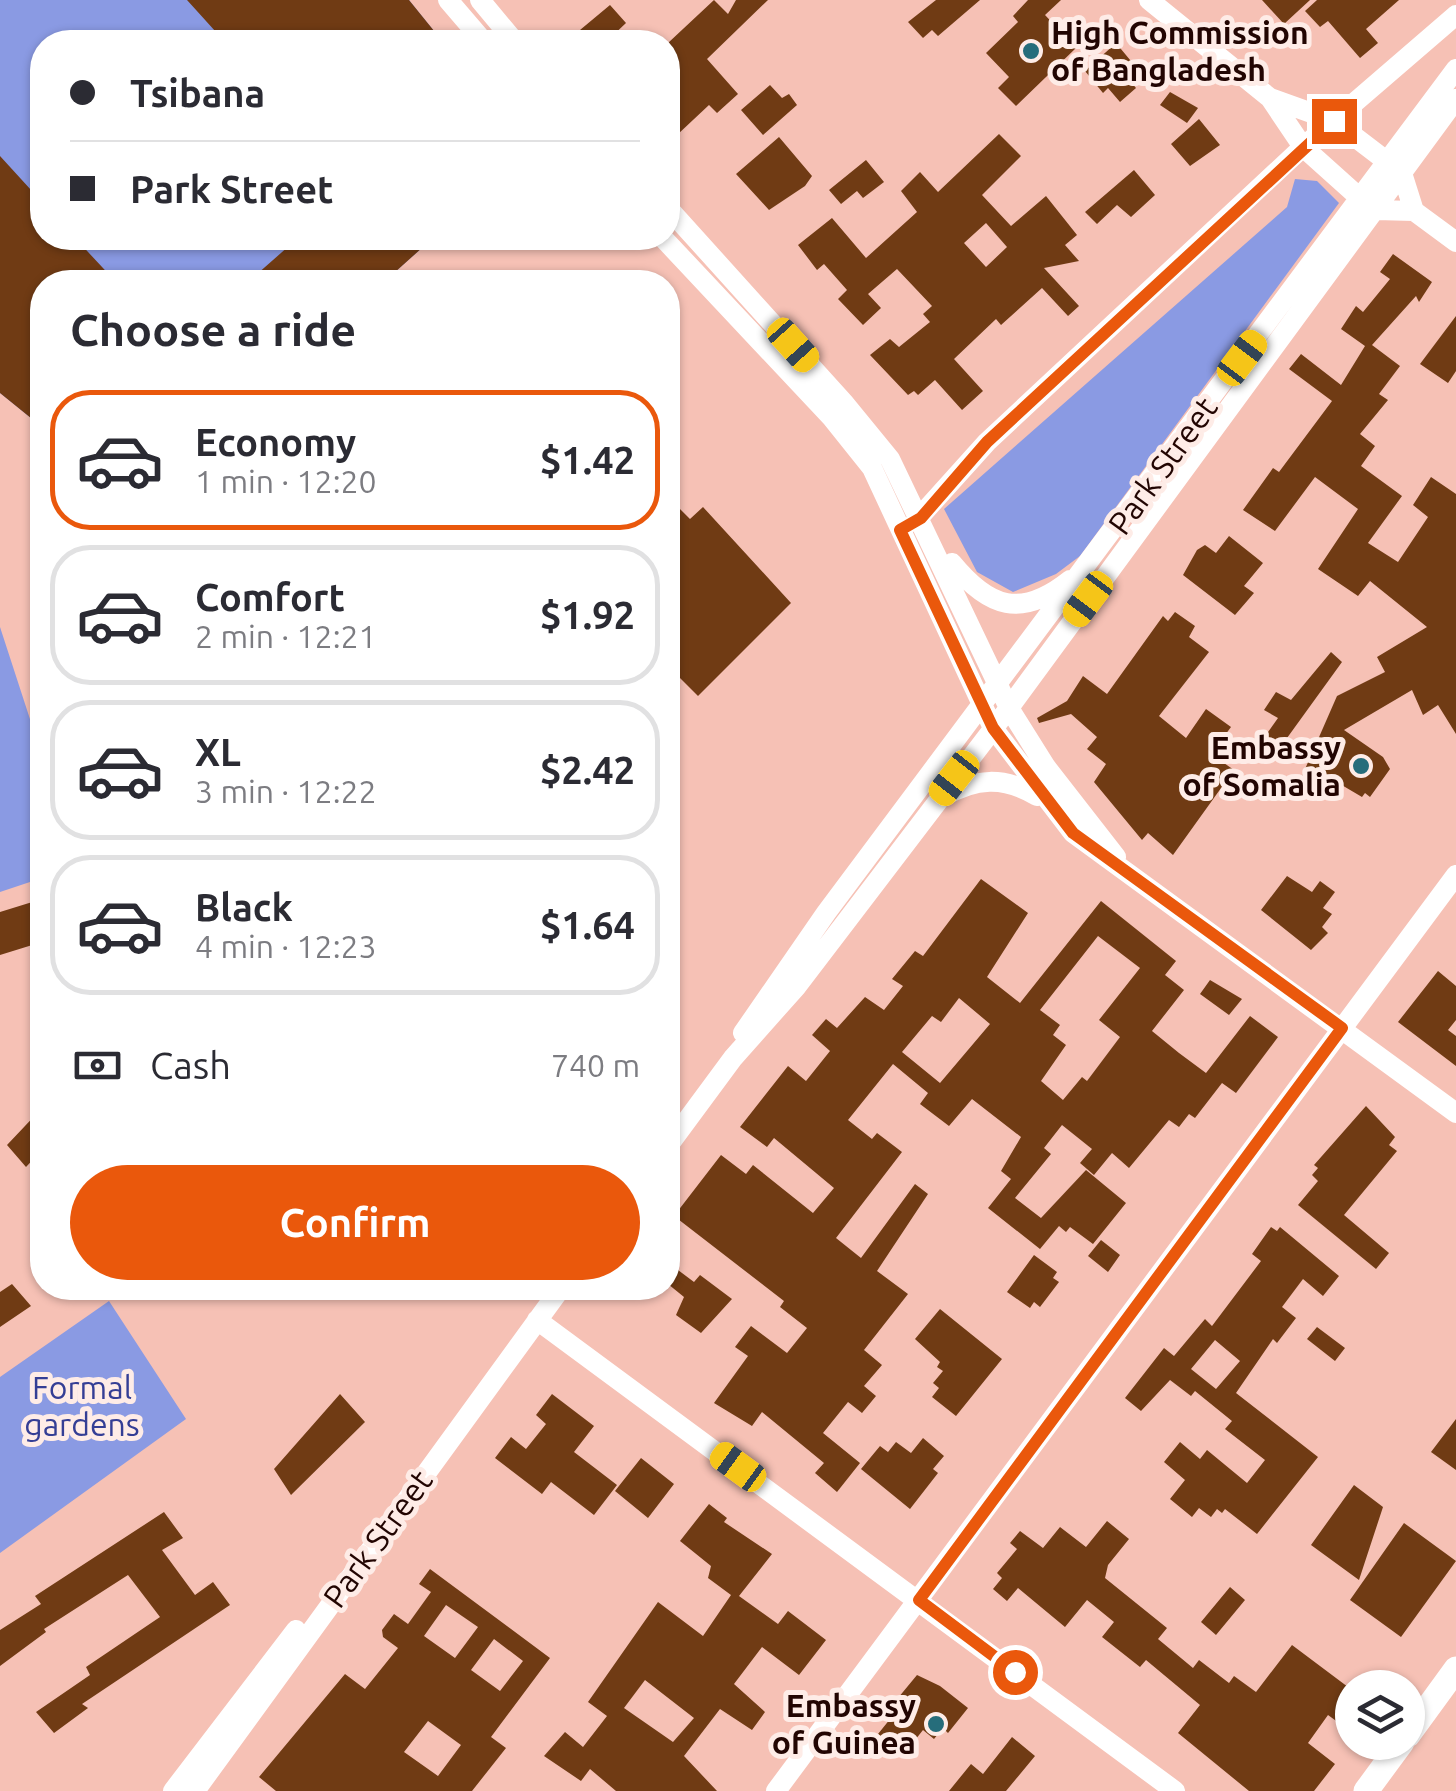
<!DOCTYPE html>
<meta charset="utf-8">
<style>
body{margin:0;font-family:Ubuntu,sans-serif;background:#f7f7f7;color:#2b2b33;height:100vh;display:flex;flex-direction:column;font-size:38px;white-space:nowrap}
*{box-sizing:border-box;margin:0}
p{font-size:32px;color:#7c7c81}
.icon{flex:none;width:55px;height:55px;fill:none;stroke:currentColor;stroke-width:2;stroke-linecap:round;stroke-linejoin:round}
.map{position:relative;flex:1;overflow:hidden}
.details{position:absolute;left:30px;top:270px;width:650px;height:1030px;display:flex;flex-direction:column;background:#fff;border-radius:40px;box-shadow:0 2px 8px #0004}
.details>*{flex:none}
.guide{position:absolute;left:30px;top:30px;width:650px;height:220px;border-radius:40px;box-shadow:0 2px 8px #0004;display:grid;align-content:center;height:220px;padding:0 40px;background:#fff}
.tools{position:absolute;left:1335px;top:1670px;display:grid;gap:20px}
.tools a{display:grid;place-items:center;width:90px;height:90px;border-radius:50%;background:#fff;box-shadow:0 2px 8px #0004;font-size:50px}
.end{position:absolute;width:45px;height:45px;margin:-22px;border:12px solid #ea580c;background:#fff;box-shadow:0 0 0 5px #fff}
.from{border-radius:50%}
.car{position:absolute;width:30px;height:60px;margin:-30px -15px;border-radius:12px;box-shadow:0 0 8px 2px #0007;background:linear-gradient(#f5c518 24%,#345 0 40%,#f5c518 0 76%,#345 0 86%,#f5c518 0)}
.guide b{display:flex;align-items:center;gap:35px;height:95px;font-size:38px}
.guide b+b{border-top:2px solid #e1e1e2}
.guide i{width:25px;height:25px;background:#2b2b33}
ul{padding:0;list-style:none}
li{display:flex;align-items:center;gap:30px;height:140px;margin:0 20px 15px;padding:0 20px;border:5px solid #e1e1e2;border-radius:40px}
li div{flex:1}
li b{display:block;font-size:38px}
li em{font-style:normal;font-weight:700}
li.selected{border-color:#ea580c}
li>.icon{width:90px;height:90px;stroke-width:1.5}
h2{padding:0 40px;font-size:45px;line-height:120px}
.pay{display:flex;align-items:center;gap:25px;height:110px;padding:0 40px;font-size:38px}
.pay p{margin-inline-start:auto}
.button{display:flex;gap:20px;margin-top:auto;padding:20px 40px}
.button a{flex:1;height:115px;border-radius:60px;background:#ea580c;color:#fff;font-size:40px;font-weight:700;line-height:115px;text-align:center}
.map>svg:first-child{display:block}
.green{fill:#8a9ae3}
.building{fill:#703b14;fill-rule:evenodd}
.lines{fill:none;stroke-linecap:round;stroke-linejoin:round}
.minor{stroke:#fff;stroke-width:20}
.major{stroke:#fff;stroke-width:25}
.route{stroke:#ea580c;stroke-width:12}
.poi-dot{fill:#266d7b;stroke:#feece7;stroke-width:4}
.labels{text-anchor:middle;stroke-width:10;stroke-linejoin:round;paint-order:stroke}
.poi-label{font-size:32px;font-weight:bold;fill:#220502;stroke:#feece7;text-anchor:end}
.street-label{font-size:32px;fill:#220502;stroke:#feece7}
.park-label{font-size:32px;fill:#343e95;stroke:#feece7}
</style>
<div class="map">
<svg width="1456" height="1791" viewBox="0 0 1456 1791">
<rect width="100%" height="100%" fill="#f6c1b5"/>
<path class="green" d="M0,0H409L443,42H42V238H433L384,282H42V427L0,393Z
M1295,179L1317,181L1339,203L1080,556L1056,574L1013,592L977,572L944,509L1287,207Z
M0,627L42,756V878L0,892Z
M109,1301L186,1419L0,1553V1377Z"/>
<path class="building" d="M187,0H409L443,42H225Z
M714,0L728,14L736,0H768L707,59L738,94L717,113L709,105L677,135L668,125V43Z
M936,0H980L938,36L932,30L923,38L908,22Z
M1028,0H1061L1045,15L1076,48L1016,106L998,88L1009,77L986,53L1018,22L1013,16Z
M1262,0H1310L1284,24Z
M1317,0H1399L1366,29L1378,43L1360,58L1328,21L1320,27L1305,11Z
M610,5L626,23L606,42L594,38L588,41L580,30Z
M1116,43L1140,72L1131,82L1136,88L1120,102L1108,88L1103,93L1085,71Z
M770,85L782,98L789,94L797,105L763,135L741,110Z
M1170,92L1198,108L1187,123L1160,105Z
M1199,119L1220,145L1190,166L1171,144Z
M999,134L1021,156L982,195L1011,226L1046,196L1077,235L1065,245L1079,261L1044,268L1079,306L1068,316L1042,288L1001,325L996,319L954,359L983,391L962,410L935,380L918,395L914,391L908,395L870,355L890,339L899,347L930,322L923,314L932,306L897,269L868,294L881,308L863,325L838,299L847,290L824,264L817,270L798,245L832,218L866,258L917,212L901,191L920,172L938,192ZM986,223L1007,247L986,267L964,243Z
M779,137L812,176L805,186L769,210L736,174Z
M0,156L42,202V238H75L116,282H42V427L0,393Z
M866,160L884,182L863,198L857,191L841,204L829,190Z
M1134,170L1155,195L1131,217L1117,205L1097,224L1085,212Z
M298,238H433L384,282H248Z
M1393,254L1432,282L1419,302L1416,296L1372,345L1400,366L1379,394L1388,400L1360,434L1375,446L1361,466L1402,496L1368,543L1398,562L1428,517L1413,505L1431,477L1456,494V734L1438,705L1423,715L1412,690L1344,730L1383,757L1390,769L1370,797L1365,793L1362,797L1323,774L1317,786L1302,776L1337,696L1385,672L1377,657L1427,627L1370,581L1358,596L1318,569L1358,509L1315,477L1275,531L1243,510L1273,468L1279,472L1332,401L1289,369L1301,354L1341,385L1365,346L1341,329L1356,306L1363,312L1390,279L1380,272Z
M1456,316V371L1448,383L1420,364Z
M703,507L791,603L698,696L668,666V518L679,508L690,519Z
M1229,536L1263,563L1244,586L1254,593L1235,615L1183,575L1197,550L1205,545L1216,553Z
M1175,612L1195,626L1189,637L1209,652L1159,716L1186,738L1206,709L1231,727L1211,754L1234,770L1173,855L1148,833L1142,840L1094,782L1106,764L1087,749L1097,737L1071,714L1039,723L1037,718L1067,701L1083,676L1107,694L1163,616L1168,621Z
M1331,652L1342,662L1274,756L1258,746L1278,718L1264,710L1276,692L1291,700Z
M1287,876L1312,892L1320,881L1335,892L1323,908L1332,914L1322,927L1328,933L1311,950L1261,910Z
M981,879L1028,913L987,977L1020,1003L1101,901L1176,961L1165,975L1184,990L1152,1031L1179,1053L1206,1073L1250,1016L1278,1037L1236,1093L1222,1083L1195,1118L1189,1114L1179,1127L1169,1120L1129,1168L1112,1153L1094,1175L1080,1163L1092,1149L1062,1125L1044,1148L1051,1154L1015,1198L1041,1218L1086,1170L1126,1203L1093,1244L1070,1227L1066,1232L1059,1226L1040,1249L988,1208L1011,1179L1001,1171L1021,1137L972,1099L949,1126L920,1104L928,1093L893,1064L848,1120L872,1139L877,1133L902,1152L836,1238L861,1258L915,1184L928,1194L877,1271L908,1294L864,1350L882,1365L864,1386L876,1396L862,1413L848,1402L823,1433L860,1463L837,1492L815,1473L824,1463L762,1412L752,1426L714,1403L748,1356L735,1347L751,1326L787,1353L807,1328L780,1307L784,1301L674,1216L721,1155L746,1174L753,1165L813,1213L834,1188L774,1138L767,1147L740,1127L788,1066L806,1081L830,1051L812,1035L826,1019L837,1028L865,997L884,1010L903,986L892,979L915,951L923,956ZM1098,936L1140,968L1099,1020L1120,1037L1087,1081L1082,1077L1063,1100L1041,1081L1066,1045L1053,1035L1060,1025L1040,1010ZM959,998L990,1024L940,1083L902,1052L932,1016L941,1022Z
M42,899V942L0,955V912Z
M1438,971L1456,986V1020L1448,1030L1456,1036V1066L1398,1022Z
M1210,980L1242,999L1229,1015L1200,994Z
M1366,1106L1395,1137L1389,1145L1397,1151L1344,1215L1389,1253L1376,1269L1298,1205L1318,1181L1312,1175L1318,1168L1314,1165Z
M42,1108V1150L26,1167L7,1145Z
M1271,1227L1277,1231L1280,1227L1339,1276L1323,1296L1303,1279L1282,1307L1296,1318L1277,1343L1273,1339L1236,1393L1318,1457L1257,1534L1225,1509L1222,1513L1217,1509L1211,1517L1199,1508L1192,1517L1170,1499L1185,1480L1164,1462L1180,1442L1200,1459L1207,1450L1247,1483L1265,1460L1225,1429L1232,1421L1195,1391L1191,1396L1170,1380L1141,1411L1125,1398L1164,1348L1174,1356L1205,1319L1212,1326L1261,1261L1252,1254ZM1215,1340L1240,1361L1216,1389L1191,1369Z
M1101,1240L1120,1255L1108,1272L1088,1256Z
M1034,1255L1057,1272L1053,1278L1059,1282L1040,1307L1034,1302L1030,1308L1007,1292Z
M678,1270L694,1282L700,1275L732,1299L701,1333L676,1315L684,1297L668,1284Z
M12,1284L31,1306L0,1327V1292Z
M940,1309L1002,1359L956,1416L932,1397L939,1388L933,1383L943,1371L937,1367L940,1362L915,1339Z
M1317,1327L1345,1348L1335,1361L1307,1339Z
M340,1394L365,1422L291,1495L274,1469Z
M552,1394L594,1426L574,1452L617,1485L594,1515L551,1482L542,1494L495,1458L511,1437L526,1449L546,1424L536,1415Z
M1456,1419V1470L1431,1452Z
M923,1438L944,1456L933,1469L938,1473L910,1509L861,1469L880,1446L888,1452L896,1442L911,1453Z
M641,1458L674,1484L648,1518L615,1491Z
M1354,1485L1383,1507L1359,1580L1311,1545Z
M709,1504L727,1518L724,1522L772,1554L739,1596L778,1624L788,1611L826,1640L799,1675L762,1647L734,1684L765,1712L752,1730L720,1709L684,1756L717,1791H616L590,1769L581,1781L544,1756L565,1732L583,1747L607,1716L588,1702L658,1602L703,1636L731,1595L708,1578L711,1566L680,1541ZM645,1680L694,1718L673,1742L624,1708Z
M164,1512L183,1538L162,1550L195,1595L213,1582L230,1605L82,1704L88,1708L54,1733L36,1712L90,1675L86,1667L160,1617L128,1575L44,1629L46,1632L0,1666V1630L41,1604L35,1596Z
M1107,1521L1129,1539L1108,1565L1105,1578L1167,1628L1158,1639L1193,1668L1199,1660L1229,1683L1234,1676L1256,1692L1292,1645L1352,1690V1705L1339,1723L1328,1715L1308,1743L1335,1764L1314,1791H1249L1178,1733L1200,1705L1146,1660L1140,1667L1102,1637L1114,1622L1087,1600L1065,1627L1018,1588L1007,1601L993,1589L1002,1578L997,1573L1017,1549L1010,1543L1020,1531L1043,1548L1060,1527L1086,1547Z
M1404,1523L1456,1561L1401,1637L1350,1600Z
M430,1569L550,1658L491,1737L506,1748L472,1791H276L259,1777L345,1674L365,1689L398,1648L383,1637L382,1630L394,1614L408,1624L431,1592L419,1584ZM446,1605L478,1627L455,1658L424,1636ZM494,1639L523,1661L500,1691L471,1670ZM428,1721L461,1745L438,1776L404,1752Z
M1230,1587L1245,1600L1216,1635L1201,1622Z
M917,1675L940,1686L968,1708L948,1733L943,1728L934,1739L923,1730L904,1754L878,1734L903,1703L898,1698Z
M1012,1737L1035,1756L1006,1791H949L971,1764L983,1774Z"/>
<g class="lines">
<path class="minor" d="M448,0L484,42
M480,0L515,42
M1149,0L1270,98L1334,121L1402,173L1414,211
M1270,98L1303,147L1361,199L1376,210L1414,211L1456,242
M668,208L845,404L890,459L1009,708L1046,767L1116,857
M663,238L832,418L872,468L993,728L1073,833L1456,1113
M915,522L987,442L1303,147L1456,15
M952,563C989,608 1021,619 1070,580
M943,797C975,778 1004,776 1037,796
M743,1033L826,913L1456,69
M668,1146L733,1058L797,986L1009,708L1456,99
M537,1320L1175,1791
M173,1791L296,1630
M195,1791L561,1288
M776,1791L1456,875"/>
<path class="major" d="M1408,1735L1456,1669
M1366,1791L1402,1742"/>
</g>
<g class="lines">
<path class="route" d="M1015,1672L919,1600L1342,1028L1073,833L993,728L900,530L921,518L987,442L1334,121"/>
</g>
<g class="poi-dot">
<circle cx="1031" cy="51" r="10"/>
<circle cx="1361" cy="766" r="10"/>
<circle cx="936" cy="1724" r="10"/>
</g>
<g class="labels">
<g class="poi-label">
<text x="1051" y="44" text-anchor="start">High Commission<tspan x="1051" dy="37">of Bangladesh</tspan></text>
<text x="1341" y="759">Embassy<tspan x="1341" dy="37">of Somalia</tspan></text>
<text x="916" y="1717">Embassy<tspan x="916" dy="37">of Guinea</tspan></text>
</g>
<g class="street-label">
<text transform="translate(1163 466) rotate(-54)" y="11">Park Street</text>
<text transform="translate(378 1539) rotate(-54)" y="11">Park Street</text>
</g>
<g class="park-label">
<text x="82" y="1399">Formal<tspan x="82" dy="37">gardens</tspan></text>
</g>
</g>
</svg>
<div class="tools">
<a><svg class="icon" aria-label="layers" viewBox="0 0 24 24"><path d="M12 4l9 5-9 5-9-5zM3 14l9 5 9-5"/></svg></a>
</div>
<i class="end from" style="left:1015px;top:1672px"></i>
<i class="end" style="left:1334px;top:121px"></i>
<i class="car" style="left:793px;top:345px;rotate:138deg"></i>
<i class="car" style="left:1242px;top:358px;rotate:37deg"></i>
<i class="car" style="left:1088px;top:599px;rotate:217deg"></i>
<i class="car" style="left:954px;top:778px;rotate:218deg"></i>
<i class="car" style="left:738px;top:1467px;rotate:306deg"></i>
<div class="guide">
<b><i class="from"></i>Tsibana</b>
<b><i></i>Park Street</b>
</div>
<section class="details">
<h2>Choose a ride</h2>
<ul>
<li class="selected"><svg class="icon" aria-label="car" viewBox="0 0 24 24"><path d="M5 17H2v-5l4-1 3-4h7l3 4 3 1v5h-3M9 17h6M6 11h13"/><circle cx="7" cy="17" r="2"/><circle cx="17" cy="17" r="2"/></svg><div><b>Economy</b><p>1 min · 12:20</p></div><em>$1.42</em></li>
<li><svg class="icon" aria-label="car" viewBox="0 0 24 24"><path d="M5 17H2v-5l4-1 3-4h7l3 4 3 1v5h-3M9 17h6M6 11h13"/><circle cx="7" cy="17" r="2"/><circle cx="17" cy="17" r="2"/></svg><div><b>Comfort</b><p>2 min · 12:21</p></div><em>$1.92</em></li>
<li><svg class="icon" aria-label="car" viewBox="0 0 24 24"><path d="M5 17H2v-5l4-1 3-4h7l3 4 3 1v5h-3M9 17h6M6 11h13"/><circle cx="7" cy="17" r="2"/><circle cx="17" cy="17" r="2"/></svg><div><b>XL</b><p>3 min · 12:22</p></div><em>$2.42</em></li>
<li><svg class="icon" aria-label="car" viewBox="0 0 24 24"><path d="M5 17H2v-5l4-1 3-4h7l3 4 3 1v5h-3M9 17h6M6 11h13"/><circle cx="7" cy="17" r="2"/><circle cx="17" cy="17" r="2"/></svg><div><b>Black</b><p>4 min · 12:23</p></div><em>$1.64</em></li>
</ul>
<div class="pay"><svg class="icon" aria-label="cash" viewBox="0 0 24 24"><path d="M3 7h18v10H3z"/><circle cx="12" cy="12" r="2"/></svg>Cash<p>740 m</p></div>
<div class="button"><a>Confirm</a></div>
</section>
</div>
